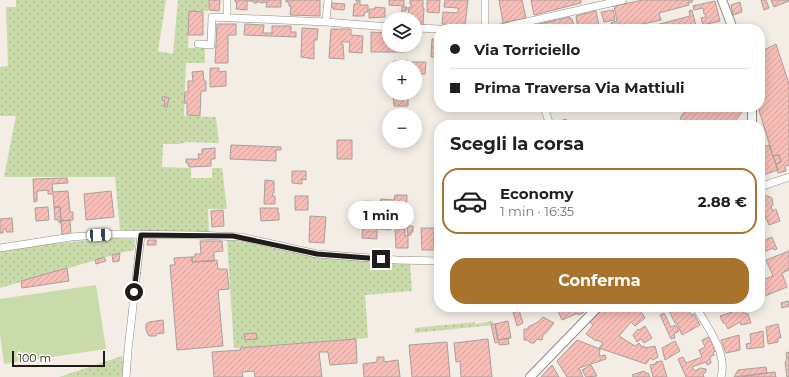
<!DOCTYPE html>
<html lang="it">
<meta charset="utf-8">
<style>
body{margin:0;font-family:Montserrat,sans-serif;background:#f6f6f6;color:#202124;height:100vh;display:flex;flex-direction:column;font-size:15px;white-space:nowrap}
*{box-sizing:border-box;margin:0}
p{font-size:13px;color:#757577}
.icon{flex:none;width:22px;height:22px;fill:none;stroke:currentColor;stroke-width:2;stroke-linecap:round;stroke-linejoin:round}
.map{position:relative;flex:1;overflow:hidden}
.panel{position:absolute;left:434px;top:120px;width:331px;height:192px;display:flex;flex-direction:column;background:#fff;border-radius:16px;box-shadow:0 2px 10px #0003}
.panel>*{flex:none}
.banner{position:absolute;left:434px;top:24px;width:331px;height:88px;border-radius:16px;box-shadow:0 2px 10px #0003;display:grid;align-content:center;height:88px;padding:0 16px;background:#fff}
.fabs{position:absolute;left:382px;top:12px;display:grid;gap:8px}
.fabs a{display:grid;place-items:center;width:40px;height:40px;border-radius:50%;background:#fff;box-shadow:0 2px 10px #0003;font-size:20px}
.scale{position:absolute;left:12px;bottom:10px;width:93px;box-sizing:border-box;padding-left:4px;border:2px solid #1f1c1a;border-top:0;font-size:11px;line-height:14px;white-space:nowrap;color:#1f1c1a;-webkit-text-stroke:3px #fefaf6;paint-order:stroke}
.end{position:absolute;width:18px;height:18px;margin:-9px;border:5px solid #1f1c1a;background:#fff;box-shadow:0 0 0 2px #fff}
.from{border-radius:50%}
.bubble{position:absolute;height:28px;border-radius:14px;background:#fff;box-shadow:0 2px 10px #0003;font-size:13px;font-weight:700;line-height:28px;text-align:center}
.car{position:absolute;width:12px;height:24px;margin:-12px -6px;border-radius:5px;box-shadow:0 0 3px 1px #0007;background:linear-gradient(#fff 24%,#345 0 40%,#fff 0 76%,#345 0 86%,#fff 0)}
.banner b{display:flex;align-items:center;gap:14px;height:38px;font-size:15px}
.banner b+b{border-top:1px solid #e0e0e0}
.banner i{width:10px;height:10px;background:#202124}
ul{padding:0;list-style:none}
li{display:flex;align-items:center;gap:12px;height:66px;margin:0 8px 6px;padding:0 8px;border:2px solid #e0e0e0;border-radius:16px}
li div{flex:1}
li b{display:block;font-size:15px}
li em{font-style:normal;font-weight:700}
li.active{border-color:#a8742d}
li>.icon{width:36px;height:36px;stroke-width:1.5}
h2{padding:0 16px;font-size:18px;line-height:48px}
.cta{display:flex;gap:8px;margin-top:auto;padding:8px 16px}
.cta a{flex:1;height:46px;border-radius:16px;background:#a8742d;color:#fff;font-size:16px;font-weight:700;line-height:46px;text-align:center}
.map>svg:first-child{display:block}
.grass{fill:url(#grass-dots)}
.pitch{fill:#c8dba9}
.building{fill:url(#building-hatch);stroke:#a89e9c}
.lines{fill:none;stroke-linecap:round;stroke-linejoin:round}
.minor-casing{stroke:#928c85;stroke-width:8}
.tertiary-casing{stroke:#928c85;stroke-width:10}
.minor{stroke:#fff;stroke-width:7}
.tertiary{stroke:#fff;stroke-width:8}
.route{stroke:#1f1c1a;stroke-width:5}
</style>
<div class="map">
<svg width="789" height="377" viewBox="0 0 789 377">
<defs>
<pattern id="grass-dots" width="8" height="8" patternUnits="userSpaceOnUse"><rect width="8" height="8" fill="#c8dba9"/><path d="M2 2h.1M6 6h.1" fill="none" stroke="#abbb91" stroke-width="1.8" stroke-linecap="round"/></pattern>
<pattern id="building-hatch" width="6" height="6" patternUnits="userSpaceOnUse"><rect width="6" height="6" fill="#f6beb7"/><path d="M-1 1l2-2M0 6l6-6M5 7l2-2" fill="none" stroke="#d2a39d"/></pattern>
</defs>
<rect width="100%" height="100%" fill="#f3ede5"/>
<path class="grass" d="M16,0H166L158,51L173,54L178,0H209L208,11H189L188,48H205V63H186L184,116L216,117L219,143L187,142L179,144H163L162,167L191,168V178H212V168H222L227,209H208L209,233L120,230L115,177H4L16,116H0V67L8,66L6,7H16Z
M112,238L135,239L134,250L120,253L0,288V251L31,246Z
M227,240C249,242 269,248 290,252C330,259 370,261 410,264L412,291L365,295L368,338L234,348Z
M493,321V325L415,333V328L475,322V324Z
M122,356L123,364V377H59Z"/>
<path class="pitch" d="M96,285L106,349L4,364L0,334V299Z"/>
<path class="building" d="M209,0H220L219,11L209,10Z
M235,0H281V7H266L267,2L261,3L257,1V3H254L253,1H247V10L236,9L237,2H235Z
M286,0H320V16L290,15L291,6H289V2H286Z
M355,0H360V5H368V12H365L364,16H353L354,4H357V1Z
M389,0H404V6L389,5Z
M410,0H423V8H424L423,25L415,24V19H407L409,7H411L412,5L410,4Z
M427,0H440L439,13L427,12Z
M445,0H468L465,26L442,24L443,12L458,13V8L444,7Z
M499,0H522L526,18L503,23Z
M531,0H581V3L534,15Z
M643,0H693L692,2L688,3L689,5L659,13L661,20L638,25L639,29H613L611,23L617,21L614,6Z
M761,0H766L769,8L764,10Z
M771,0H789V1L774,7Z
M715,1L720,21L703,25L701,18L706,17L705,14H704L703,8L694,10L693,6Z
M740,2L742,12L733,15L731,5Z
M331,3L345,4L344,10L333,9V7H331Z
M375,7L385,8V17L369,18V9H375Z
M402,7H407V10H405V19H401Z
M613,10L615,20L604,22L601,12Z
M692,10L696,26L684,29H641L690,16L689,11Z
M189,11L203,12V35H188Z
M596,11L599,26L588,29H578L576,16Z
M570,17L571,20L572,19L574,26H572V29H533L536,28L535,25Z
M217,24H236V35H228V63H215Z
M245,24L264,25L263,33H272V26H291V32H296V37L244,35Z
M302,28L318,29L317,40H314V59L301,57Z
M331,29H351V35L363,36L362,53L349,52L350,42H341V44H343L344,59L329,58Z
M371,32L389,33V45H404V52H371Z
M432,39H439V57H431Z
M776,44L789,84V165L785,166L786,171L778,173L776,164L781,162L779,155L773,156L758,107H760V52Z
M394,61H408V67H393Z
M412,62H426L425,74H415V67H411Z
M210,68H219V72L226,71V86L210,87Z
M203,71L204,81H206V91H201L200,116L187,115V103H184L185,92H188V81H193L192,72Z
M393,94H408V106H394Z
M163,96L169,98L167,107H164L165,101L162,100Z
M688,107H716L717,108L718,107H724L728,109L730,107H738V109L742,112L732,125H685L680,118Z
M566,119L568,125H552V124Z
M337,140H352V159H337Z
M231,145L281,147V150H276V161L230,159Z
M769,145L778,170L760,176V148Z
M215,148V159H211V166L189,167L188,163H186V159H199L198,154H202V149Z
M779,155L781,162L776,164L773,156Z
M292,171H306V180L302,179V184L292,183Z
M67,178L68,183L52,184L53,192L68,191L70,212H73V220L61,221L60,207H54L53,194H48V190L37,191V201L34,202L33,179Z
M265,180L274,181V193H273L272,196H275V204H264Z
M111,191L114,217L86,220L84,194Z
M763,194L772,198L773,205L771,206L773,211L776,209L780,221L769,225L763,211L761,212L760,210V196Z
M395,195H407L406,223L401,222L400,211H394L391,230L377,229V239L362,238L364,201L380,202L381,199L394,200Z
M295,196H308V210H295Z
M48,207L49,220L36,221L35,208Z
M54,207H60L61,221L70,220L71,234H62L61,222L59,223V220H55Z
M260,208H278V213H279V220L261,221Z
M223,210L224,226L212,227L211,211Z
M310,216L326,217L324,243L309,242Z
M12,218L13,232H6V229H3V233H0V219Z
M407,226H413V232H411V235H408Z
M421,228H434V250H422Z
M395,229H405V236L408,235V248H396Z
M772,237L777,249L774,250L773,248L764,252L762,249L760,248V242Z
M148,240H156V245H147Z
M200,241H222L223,251L214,252V261L192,262V257H195V254H201Z
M789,251V270L782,273L787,287L760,298V281L773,276L766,260Z
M120,253L119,261L113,262L112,255Z
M104,257L106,261L96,264L95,260Z
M192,257V262L217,260L218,269H227L229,289L218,290L223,346L177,350L170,265H175L174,258Z
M67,268L69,281L22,288L21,281Z
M788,301L789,306L782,308L781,303Z
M556,307H589L585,308L586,310L583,313L578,315V313L562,320Z
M605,307H638L645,318L635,326L631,322L619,336L635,346L639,343L642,347L644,346L645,348L655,346L658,357L653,360L650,358L646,364L599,348L603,343L597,340L596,341L586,334L593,325L590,322Z
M667,307H687L691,315L694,314L700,325L682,335L677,323H675Z
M741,309L743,313H745L748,314L751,323L741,325L740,322L728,329L725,323H723L720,316Z
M519,310L523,323L517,326L513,312Z
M664,313L671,327L676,325L679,331L674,334L675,338L671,339L660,315Z
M543,317L554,323L547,332L543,335L542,340L537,339L534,343H531L527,340H524V329H528V327L538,322Z
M163,320L164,333L156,334V336H149L146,330V324L149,322Z
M508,321L511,338L498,340L495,324Z
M491,324H495L498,340L508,338L509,344L499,345V342L495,343Z
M778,324L781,338H778V342L768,344L766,327Z
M645,326L652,338L644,343L641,339L637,342L633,335L638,329L639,330Z
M763,331L764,347L747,349L746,344L751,343L750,334Z
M256,333L257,339L245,340L244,334Z
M739,335L740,350L726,353L721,340Z
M709,337L716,351L713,352L714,355L710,357L711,363L707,365L706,362L692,367L695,371L700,368L706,369V372L703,374L704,377H686L678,359L683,357L686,363L702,357L699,350L705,347L702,340Z
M356,339L357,363L330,365L328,352H319L322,377H255L254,371L242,372L243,377H214L212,352L241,350L240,348Z
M488,339L492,377H461L460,361L456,362L454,343Z
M577,340L600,349L599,356L605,355L606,359L579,368L583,377H567L557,361Z
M675,341L680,351L665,360L662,348Z
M447,342L450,377H412L409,345Z
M789,352V377H787L785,362L787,360L786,353Z
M377,357H384V362L398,360L400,377H364L363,364L377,362Z
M662,361L667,377H653L650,365L656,364V362Z
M552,365L559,377H541Z
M591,365L597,376L586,377L582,370Z
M766,367L767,373L734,377L738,370Z
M644,371L645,373H648L650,377H633L632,375Z
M775,372L776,377H741L767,373Z"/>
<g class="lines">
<defs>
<path id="minor" d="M485,0V29
M227,17V0
M326,22L328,0
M415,28L440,29
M485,29L500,28L623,0
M198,44L211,45L212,17L326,22L389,27
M544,107L550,125
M760,187L789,177
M0,248L71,237L114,234L195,235L241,237L317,254L397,260L439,261
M696,307C707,327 728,353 721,377
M126,377L128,350L141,235"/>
<path id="tertiary" d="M722,0L733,29
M752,125V107
M530,377L598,307"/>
</defs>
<use href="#minor" class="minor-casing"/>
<use href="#tertiary" class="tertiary-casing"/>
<use href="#minor" class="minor"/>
<use href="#tertiary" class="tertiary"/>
</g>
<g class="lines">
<path class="route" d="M134,292L141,235L233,236L317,254L381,259"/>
</g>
</svg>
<div class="fabs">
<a><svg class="icon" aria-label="layers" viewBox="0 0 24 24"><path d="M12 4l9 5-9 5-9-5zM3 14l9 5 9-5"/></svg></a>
<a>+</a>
<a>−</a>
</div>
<div class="scale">100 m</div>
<i class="end from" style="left:134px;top:292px"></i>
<i class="end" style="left:381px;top:259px"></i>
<div class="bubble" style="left:348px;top:201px;width:66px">1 min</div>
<i class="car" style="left:99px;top:235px;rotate:87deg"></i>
<div class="banner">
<b><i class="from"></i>Via Torriciello</b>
<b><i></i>Prima Traversa Via Mattiuli</b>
</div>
<section class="panel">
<h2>Scegli la corsa</h2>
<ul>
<li class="active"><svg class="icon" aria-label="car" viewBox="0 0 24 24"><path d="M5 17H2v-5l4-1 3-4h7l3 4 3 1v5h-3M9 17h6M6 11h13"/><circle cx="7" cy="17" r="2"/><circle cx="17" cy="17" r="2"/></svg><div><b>Economy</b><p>1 min · 16:35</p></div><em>2.88 €</em></li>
</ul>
<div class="cta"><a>Conferma</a></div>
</section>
</div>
